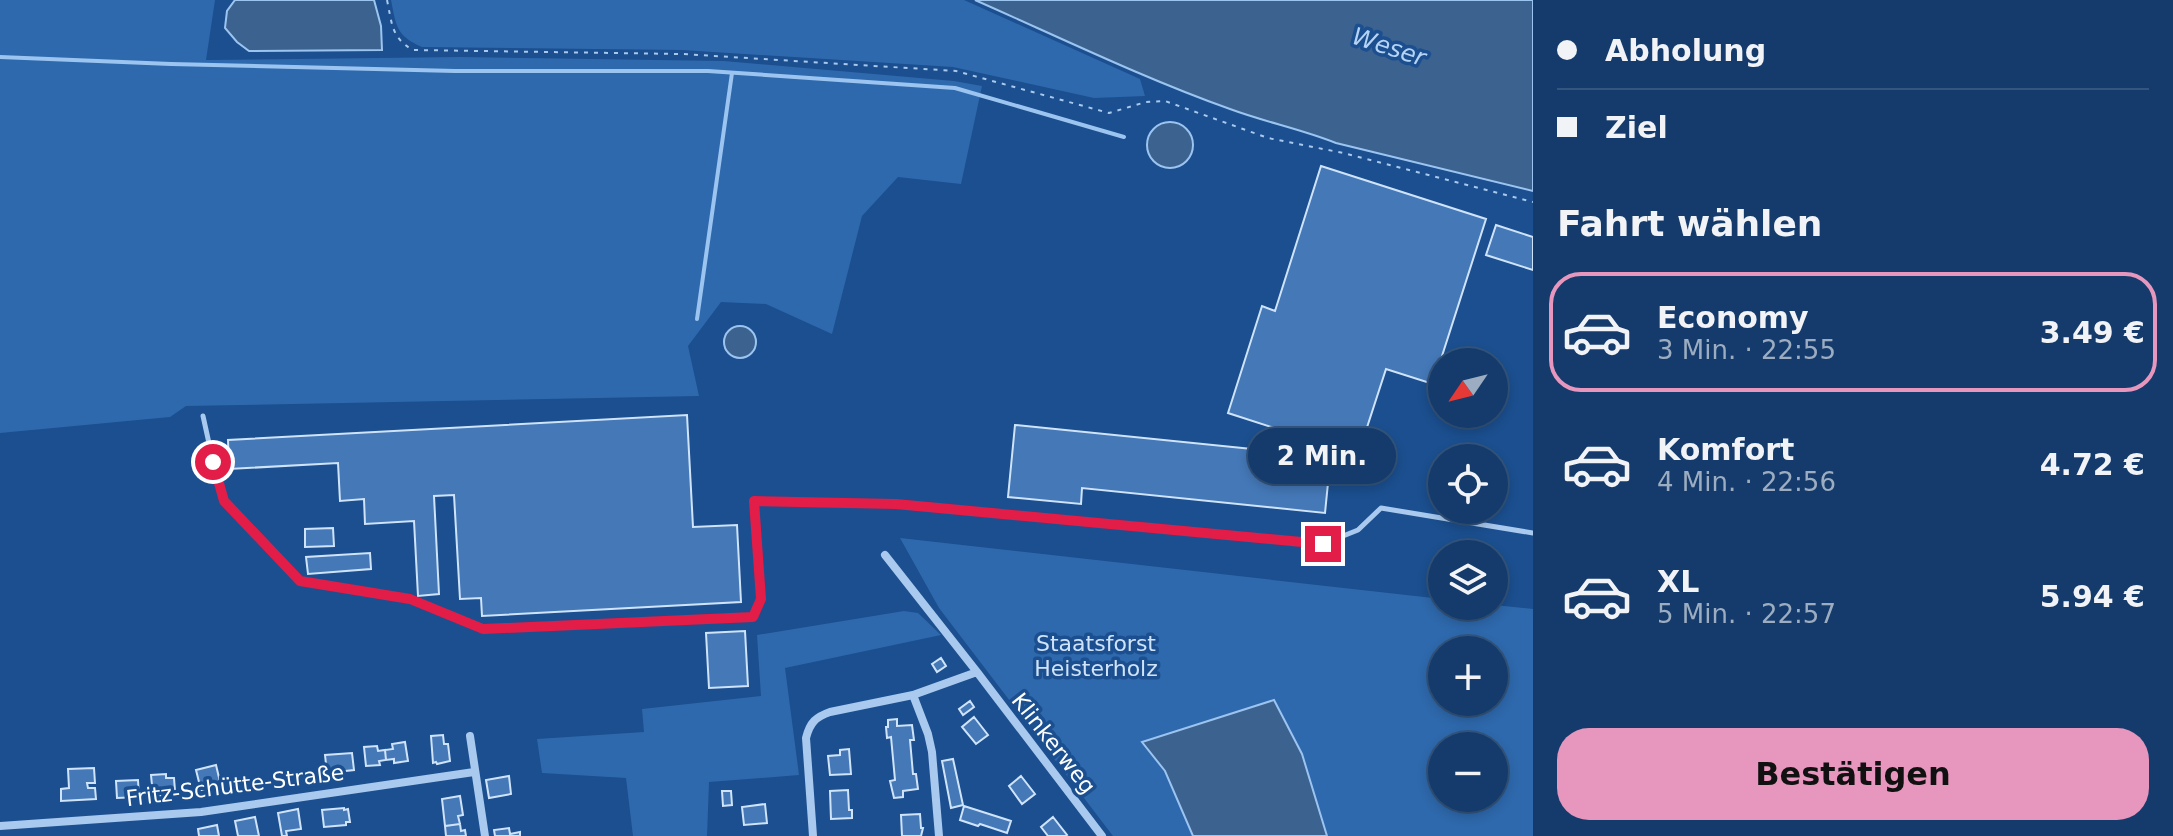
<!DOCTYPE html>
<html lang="de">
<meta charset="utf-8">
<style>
body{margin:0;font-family:"DejaVu Sans",sans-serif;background:#1d4271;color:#f1f3f6;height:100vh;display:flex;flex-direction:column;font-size:30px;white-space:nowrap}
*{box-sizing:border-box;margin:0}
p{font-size:26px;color:#9dadc1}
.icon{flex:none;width:44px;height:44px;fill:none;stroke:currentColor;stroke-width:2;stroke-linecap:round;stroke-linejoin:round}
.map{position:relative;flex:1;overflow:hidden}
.side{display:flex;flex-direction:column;background:#143b6b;width:640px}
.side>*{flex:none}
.guide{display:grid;align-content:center;height:176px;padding:0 24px;background:#143b6b}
.needle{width:52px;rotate:235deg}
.buttons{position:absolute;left:1428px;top:348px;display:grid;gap:16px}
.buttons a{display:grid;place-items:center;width:80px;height:80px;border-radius:50%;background:#143b6b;box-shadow:0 4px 12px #0003,0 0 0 2px #33557e;font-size:40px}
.end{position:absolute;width:36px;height:36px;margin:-18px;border:10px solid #e11d48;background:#fff;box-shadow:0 0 0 4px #fff}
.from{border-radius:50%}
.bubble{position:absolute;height:56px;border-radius:28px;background:#143b6b;box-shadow:0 4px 12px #0003,0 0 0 2px #33557e;font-size:26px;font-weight:600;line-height:56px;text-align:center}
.guide b{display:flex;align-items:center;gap:28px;height:76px;font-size:30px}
.guide b+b{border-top:2px solid #33557e}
.guide i{width:20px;height:20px;background:#f1f3f6}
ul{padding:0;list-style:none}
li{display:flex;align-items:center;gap:24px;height:120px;margin:0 16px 12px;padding:0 8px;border:4px solid transparent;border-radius:32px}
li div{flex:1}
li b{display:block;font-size:30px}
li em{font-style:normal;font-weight:600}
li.active{border-color:#e797bd}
li>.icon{width:72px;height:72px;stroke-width:1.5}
h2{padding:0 24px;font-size:36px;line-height:96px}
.action{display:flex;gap:16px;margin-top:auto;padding:16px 24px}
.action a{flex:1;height:92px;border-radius:32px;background:#e797bd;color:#111;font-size:32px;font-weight:600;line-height:92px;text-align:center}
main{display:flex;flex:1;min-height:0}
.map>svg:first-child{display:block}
.green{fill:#2e69ad;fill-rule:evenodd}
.water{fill:#3c6290;stroke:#9cc4f0;stroke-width:2}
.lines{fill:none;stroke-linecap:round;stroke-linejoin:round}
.stream{stroke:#9cc4f0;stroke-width:4}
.building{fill:#4478b7;stroke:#cfe3fa;stroke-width:2}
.path{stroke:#a9c9ee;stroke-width:2;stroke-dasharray:4 6;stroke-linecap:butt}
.lane{stroke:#a9c9ee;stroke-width:5}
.street{stroke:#a9c9ee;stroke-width:8}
.route{stroke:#e11d48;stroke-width:10}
.labels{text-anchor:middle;stroke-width:7;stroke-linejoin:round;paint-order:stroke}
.park-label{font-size:22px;fill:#cfe3fa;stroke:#1b4f8f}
.street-label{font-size:22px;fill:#fff;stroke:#1b4f8f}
.water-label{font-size:24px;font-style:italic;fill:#b5d3f5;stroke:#1b4f8f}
</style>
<main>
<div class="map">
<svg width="1533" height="836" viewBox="0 0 1533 836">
<rect width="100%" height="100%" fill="#1b4f8f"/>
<path class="green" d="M0,0H215L206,60L460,57L724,61L954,81L982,86L961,184L898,177L862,216L832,334L766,304L721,302L688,346L699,396L186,406L170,417L0,433Z
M391,0H964L1140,79L1145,96L1094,98L953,67L682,50L422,47C396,36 396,25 391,0Z
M900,538L1442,599V606L1494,605L1533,609V836H1327L1302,754L1143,742L1165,771L1193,836H1113L939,608ZM1442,650H1494V702H1442ZM1442,746H1494V798H1442Z
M904,611L918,613L941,635L785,668L799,775L709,782L707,836H633L626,778L542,773L537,739L644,732L642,709L761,696L757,635Z"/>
<path class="water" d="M235,0H374L381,26L382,50L249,51L237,42L225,28L227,11Z
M975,0H1533V191L1336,143C1301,129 1265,122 1230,109C1143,78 1059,37 975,0Z
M1147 145a23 23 0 1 1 46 0a23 23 0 1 1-46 0Z
M724 342a16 16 0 1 1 32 0a16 16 0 1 1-32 0Z
M1274,700L1302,754L1327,836H1193L1165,771L1142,742Z"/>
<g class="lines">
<path class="stream" d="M0,57L171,64L455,71H708L955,88L1124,137
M697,319L732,73"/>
</g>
<path class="building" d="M1321,166L1486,219L1433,384L1386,369L1358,455L1228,413L1262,306L1275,311Z
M1496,225L1533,237V270L1486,255Z
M687,415L693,527L737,525L741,602L482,616L481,598L460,599L454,495L434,496L439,594L418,596L414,521L365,524L364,499L340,501L338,463L229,469L228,440Z
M1015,425L1272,451L1271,467L1329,473L1325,513L1082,488L1081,504L1008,497Z
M333,528L334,546L305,547V529Z
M370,553L371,569L308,574L306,557Z
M745,631L748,686L709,688L706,633Z
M941,658L946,666L937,672L932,664Z
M970,701L974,707L963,715L959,709Z
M974,717L988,735L976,744L962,727Z
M897,719V726L912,725L914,740H910L913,774H916L918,789L903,791V797L894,798L890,781L895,780L891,737L887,738L886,727H888V720Z
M443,735L444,744H448L450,761L437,764L436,762L433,763L431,736Z
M405,742L408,761L394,763V759L386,760L385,750L393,749L392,744Z
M377,746L378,751L385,750L386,760L379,761L380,765L366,766L364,747Z
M849,749L851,774L830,775L828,756L840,755V750Z
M352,753L354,770L327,773L325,755Z
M953,759L963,805L951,808L942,761Z
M216,765L221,786L201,790L196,770Z
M94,768L95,783H87L88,788H95L96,799L61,801V789L69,788L68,769Z
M166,774V778H174L175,791L167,792V795L153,796L151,775Z
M509,776L511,794L489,798L486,780Z
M1021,776L1035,794L1022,804L1009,786Z
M138,780L139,797L117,798L116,781Z
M848,790L849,810H852V818L831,819L830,791Z
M722,791H731L732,805L723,806Z
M460,796L463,815L458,816L460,824L445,826L442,799Z
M765,804L767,823L744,825L742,807Z
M964,806L1011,821L1007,833L980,824L978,826L960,820Z
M344,808V810L348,809L350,822H346V825L324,827L322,810Z
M298,809L301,829L286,831L287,836H282L278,813Z
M920,814L921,828H923L921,836H902L901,815Z
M255,817L259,836H238L235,821Z
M1053,817L1067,835L1065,836H1048L1041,827Z
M460,824L461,831L465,830L466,836H446L445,826Z
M217,825L219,836H199L198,829Z
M509,828L510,834L520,832V836H495L494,830Z"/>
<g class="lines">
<path class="path" d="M387,0C392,23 391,38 413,50L682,54L956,71L1109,113L1146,102L1165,101L1268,138L1343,153L1533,202"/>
<path class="lane" d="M203,416L218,484L224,501L300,581L410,599L483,629L753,617L761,599L754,501L896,504L1323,544L1358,530L1381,508L1533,533"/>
<path class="street" d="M885,555L977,672
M913,695L928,734L932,752L939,836
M470,736L485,836
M0,826L201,812L474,772
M813,836L806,738C810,722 816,717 830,712L913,695L977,672L1102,836"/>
</g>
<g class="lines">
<path class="route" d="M213,462L224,501L300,581L410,599L483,629L753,617L761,599L754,501L896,504L1323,544"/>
</g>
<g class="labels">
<g class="park-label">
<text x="1096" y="651">Staatsforst<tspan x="1096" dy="25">Heisterholz</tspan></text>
</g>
<g class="street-label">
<text transform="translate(1054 743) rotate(52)" y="8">Klinkerweg</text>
<text transform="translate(235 785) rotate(-7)" y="8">Fritz-Schütte-Straße</text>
</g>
<g class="water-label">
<text transform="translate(1389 47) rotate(18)" y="8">Weser</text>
</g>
</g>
</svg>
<div class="buttons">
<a><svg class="needle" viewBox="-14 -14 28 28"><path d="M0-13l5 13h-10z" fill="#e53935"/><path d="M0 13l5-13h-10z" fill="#9dadc1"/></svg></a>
<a><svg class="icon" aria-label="locate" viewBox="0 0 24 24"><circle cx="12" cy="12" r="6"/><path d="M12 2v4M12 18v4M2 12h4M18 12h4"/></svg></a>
<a><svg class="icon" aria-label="layers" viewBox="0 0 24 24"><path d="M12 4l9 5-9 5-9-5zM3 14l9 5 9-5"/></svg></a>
<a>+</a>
<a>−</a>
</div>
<i class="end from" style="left:213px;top:462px"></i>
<i class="end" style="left:1323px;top:544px"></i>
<div class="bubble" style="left:1248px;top:428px;width:148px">2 Min.</div>
</div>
<section class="side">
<div class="guide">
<b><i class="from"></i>Abholung</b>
<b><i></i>Ziel</b>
</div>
<h2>Fahrt wählen</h2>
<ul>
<li class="active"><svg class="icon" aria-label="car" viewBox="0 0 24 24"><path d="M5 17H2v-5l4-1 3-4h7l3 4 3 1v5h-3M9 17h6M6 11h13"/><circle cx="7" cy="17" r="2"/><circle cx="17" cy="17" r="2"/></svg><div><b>Economy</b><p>3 Min. · 22:55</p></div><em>3.49 €</em></li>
<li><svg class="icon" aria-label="car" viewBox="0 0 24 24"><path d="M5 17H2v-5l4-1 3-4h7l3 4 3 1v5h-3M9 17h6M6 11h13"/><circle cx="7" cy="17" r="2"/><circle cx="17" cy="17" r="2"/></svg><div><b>Komfort</b><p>4 Min. · 22:56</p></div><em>4.72 €</em></li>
<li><svg class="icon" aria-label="car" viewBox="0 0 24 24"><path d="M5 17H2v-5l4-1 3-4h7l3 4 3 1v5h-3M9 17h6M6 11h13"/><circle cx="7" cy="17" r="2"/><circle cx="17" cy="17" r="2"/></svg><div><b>XL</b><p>5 Min. · 22:57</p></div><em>5.94 €</em></li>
</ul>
<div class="action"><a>Bestätigen</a></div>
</section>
</main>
